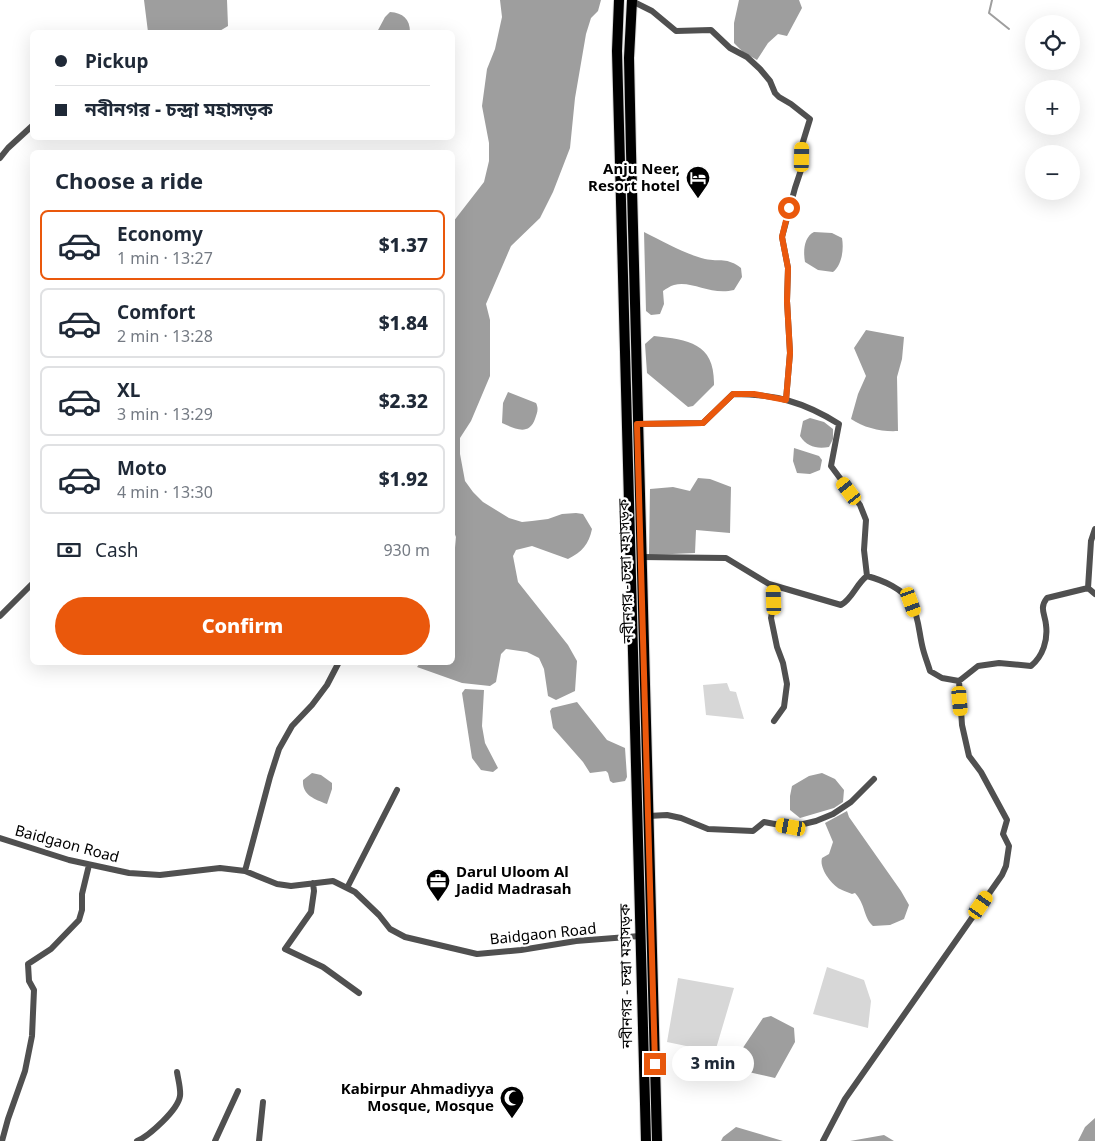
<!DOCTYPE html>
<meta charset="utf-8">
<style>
body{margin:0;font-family:"Noto Sans","Noto Sans Bengali",sans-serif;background:#f2f2f3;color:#1f2937;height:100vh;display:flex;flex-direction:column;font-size:19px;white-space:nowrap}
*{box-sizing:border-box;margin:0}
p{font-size:16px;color:#747a83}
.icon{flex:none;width:28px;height:28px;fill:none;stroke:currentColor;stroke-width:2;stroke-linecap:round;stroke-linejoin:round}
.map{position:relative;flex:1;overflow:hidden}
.drawer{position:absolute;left:30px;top:150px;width:425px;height:515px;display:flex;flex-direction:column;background:#fff;border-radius:8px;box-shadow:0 5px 20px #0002}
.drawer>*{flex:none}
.top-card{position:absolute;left:30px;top:30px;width:425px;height:110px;border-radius:8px;box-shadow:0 5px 20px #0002;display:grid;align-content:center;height:110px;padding:0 25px;background:#fff}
.controls{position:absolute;left:1025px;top:15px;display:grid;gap:10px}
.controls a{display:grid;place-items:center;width:55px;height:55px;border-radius:50%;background:#fff;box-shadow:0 5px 20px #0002;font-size:25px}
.end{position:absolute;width:22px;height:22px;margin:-11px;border:6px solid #ea580c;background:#fff;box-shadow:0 0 0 2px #fff}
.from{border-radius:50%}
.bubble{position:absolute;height:35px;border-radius:18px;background:#fff;box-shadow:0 5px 20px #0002;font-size:16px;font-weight:800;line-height:35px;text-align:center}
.car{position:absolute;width:15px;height:30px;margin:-15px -8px;border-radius:6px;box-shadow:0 0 4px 1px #0007;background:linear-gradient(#f5c518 24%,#345 0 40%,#f5c518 0 76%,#345 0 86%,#f5c518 0)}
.top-card b{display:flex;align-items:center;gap:18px;height:48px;font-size:19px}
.top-card b+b{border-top:1px solid #e0e1e3}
.top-card i{width:12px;height:12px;background:#1f2937}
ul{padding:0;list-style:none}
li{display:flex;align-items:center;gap:15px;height:70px;margin:0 10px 8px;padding:0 15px;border:2px solid #e0e1e3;border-radius:8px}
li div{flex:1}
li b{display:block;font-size:19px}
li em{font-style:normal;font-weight:800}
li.on{border-color:#ea580c}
li>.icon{width:45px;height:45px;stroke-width:1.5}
h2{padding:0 25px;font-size:22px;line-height:60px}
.pay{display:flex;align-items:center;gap:12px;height:55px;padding:0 25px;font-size:19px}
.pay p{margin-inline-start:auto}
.cta{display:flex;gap:10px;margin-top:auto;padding:10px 25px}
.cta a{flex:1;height:58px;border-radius:30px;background:#ea580c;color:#fff;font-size:20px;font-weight:800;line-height:58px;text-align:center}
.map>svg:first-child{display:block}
.green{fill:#d7d7d7}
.water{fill:#9e9e9e}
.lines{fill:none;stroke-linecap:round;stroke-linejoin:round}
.stream{stroke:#9e9e9e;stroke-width:2}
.trunk-casing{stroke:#dbdbdb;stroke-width:12}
.minor{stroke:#505050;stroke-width:6}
.trunk{stroke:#000;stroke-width:10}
.route{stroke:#ea580c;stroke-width:6}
.labels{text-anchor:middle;stroke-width:4.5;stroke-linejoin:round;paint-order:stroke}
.poi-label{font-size:15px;font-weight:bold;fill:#000;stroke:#fff;text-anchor:end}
.street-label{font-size:15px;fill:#000;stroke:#fff}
</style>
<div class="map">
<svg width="1095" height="1141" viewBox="0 0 1095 1141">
<rect width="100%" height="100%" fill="#fff"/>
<path class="green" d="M727,683L730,691L736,692L744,719L706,715L703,685Z
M827,967L864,980L871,1001L868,1028L813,1014Z
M678,978L734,988L715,1052L667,1042Z"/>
<path class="water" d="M144,0H227L228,26L218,32H148Z
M500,0H601L598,11L591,18L586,34L575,98L570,148L553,192L540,218L511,246L486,304L490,320V376L471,421L460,438V454L465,481L473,492L483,502L509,518L522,522L532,521L548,519L562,514L576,513L583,514L592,529C589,544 582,552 568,559L532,546L516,550L513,556L518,582L568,645L577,661L575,691L556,700L548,696L544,669L539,658L527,652L506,649L501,654L496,682L490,686L462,683L417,667L420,663L452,662V624L454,620L452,618L453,569L456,537L452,527L453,222L484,182L489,161V143L482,106L487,69L495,49L502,17Z
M739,0H799L802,8L787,36L778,34L768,43L757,60L743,52L734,43V23Z
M390,12C403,13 410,19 410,32H377L385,17Z
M644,232C662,241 685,254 705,259C720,262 727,257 741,268L742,277L734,290C711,296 692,280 674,285C670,286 666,289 663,291L664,304L660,314L651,315L646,311Z
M814,232L832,233L842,238C844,249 842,265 833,272L818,270L805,262C803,251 804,237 814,232Z
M866,330L904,337L902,359L897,377L898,431C882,432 864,428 851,419L858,394L866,376L854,348Z
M654,336C689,340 715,343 714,385L693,406L688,407L647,373L645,344Z
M508,392L536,403C539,409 537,413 535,419C529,436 515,429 502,423L503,403Z
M810,418L824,422L833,429V439L829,447C817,449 807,447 800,436L803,421Z
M794,448L819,456L822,460L820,470L810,474L797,473L793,461Z
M698,478L710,479L731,487L730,533L696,530L695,553L649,555L650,489L673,487L690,491Z
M465,689L484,690L482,726L485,743L498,768L493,772L481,770L472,758L462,693Z
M577,702L607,740L625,748L627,777L625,781L613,783L610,781L608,773L606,771L590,773L583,762L553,728L550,711L552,708Z
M312,773L321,775L332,783V789L327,804C314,799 302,795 303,780Z
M822,773L835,779L844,790L843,802L834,808L800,818L790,810V796L792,786L809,776Z
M847,811L849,817L901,891L909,905L904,919L890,925L873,926C863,917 866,905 855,893L852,894C848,892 843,891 840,889C831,884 819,868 822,858L829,854L833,842L825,823Z
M771,1016L794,1028L795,1042L775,1078L744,1071L734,1061L763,1018Z
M1095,1118V1141H1078L1085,1127Z
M736,1127L783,1141H721L723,1137Z
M884,1135L894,1141H850Z"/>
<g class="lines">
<path class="stream" d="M992,0L989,13L1009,29"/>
<defs>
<path id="trunk" d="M619,0L617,51L646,1141
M632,0L629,58L631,151L657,1141"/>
</defs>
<use href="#trunk" class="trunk-casing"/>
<path class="minor" d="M632,1L652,11L676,31L711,30L730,48L747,57L760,69L770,81L775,93L779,97L791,104L810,119L802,145L801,170L795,188L782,237L788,268L787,301L790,353L786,400
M0,158L8,148L32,126
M637,424L703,423L733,394C775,394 804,402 839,424L831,466L860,505L866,520L864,550L867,576
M641,557L726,558L769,584L841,605C853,598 856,584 867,576C882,580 904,589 912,604C919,618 919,634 923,649C925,657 928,664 930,671L942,678L959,681L978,666L999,663L1031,666C1043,656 1048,640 1046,625C1045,614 1039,608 1047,598L1088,588L1095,594
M1088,588L1091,541L1095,529
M0,616L32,584
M774,721L784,707L787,684L783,663L777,647L771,618L774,601V586
M648,816L667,815L681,818L708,829L753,831L764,822L791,827L816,821L833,814L851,802L874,779
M0,838L69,860L129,873L160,875L220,868L245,871L277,884L291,886L333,881L355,892L379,915L390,929L405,937L477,954L521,950L576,941L640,936
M245,871L270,777L279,749L292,726L312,705L327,685L339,662
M313,883L314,891L311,912L285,949L323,967L359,993
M347,888L397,790
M2,1141L8,1119L25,1071L32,1036L34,990L29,981L28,964L51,949L79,920L82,910V894L89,865
M137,1141C149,1136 178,1110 180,1096C181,1089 178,1079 177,1072
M215,1141L238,1091
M259,1141L263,1102
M823,1141L845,1099L1002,875L1006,866L1009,846L1003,834L1007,820L981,772L969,756L962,725L959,681"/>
<use href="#trunk" class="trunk"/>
</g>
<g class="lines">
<path class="route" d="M655,1064L637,424L703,423L733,394H754L786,400L790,353L787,301L788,268L782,237L789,208"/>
</g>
<defs>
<symbol id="hotel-pin" viewBox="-11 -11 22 30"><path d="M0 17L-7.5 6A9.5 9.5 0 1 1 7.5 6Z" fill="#000" stroke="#fff"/><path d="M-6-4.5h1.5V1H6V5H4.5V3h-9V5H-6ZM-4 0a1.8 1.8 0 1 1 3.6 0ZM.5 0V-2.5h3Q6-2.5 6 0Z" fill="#fff"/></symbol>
<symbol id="office-pin" viewBox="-11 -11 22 30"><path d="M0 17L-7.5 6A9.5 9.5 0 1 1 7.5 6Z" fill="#000" stroke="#fff"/><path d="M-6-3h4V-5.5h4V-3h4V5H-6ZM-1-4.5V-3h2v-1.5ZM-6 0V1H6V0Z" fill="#fff"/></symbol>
<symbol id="mosque-pin" viewBox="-11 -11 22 30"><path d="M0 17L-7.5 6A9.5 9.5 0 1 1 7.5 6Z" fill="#000" stroke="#fff"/><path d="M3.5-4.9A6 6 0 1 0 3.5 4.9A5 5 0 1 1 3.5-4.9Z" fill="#fff"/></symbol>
</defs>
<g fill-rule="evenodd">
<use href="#hotel-pin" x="684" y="164" width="28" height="38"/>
<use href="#office-pin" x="424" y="867" width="28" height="38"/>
<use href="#mosque-pin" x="498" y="1084" width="28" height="38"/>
</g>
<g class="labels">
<g class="poi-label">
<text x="680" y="174">Anju Neer,<tspan x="680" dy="17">Resort hotel</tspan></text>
<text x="456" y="877" text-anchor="start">Darul Uloom Al<tspan x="456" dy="17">Jadid Madrasah</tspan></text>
<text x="494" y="1094">Kabirpur Ahmadiyya<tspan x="494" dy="17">Mosque, Mosque</tspan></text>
</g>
<g class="street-label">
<text transform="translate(626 571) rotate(-92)" y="5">নবীনগর - চন্দ্রা মহাসড়ক</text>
<text transform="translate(67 844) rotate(15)" y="5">Baidgaon Road</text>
<text transform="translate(543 934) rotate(-6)" y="5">Baidgaon Road</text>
<text transform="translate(626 976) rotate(-91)" y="5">নবীনগর - চন্দ্রা মহাসড়ক</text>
</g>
</g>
</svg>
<div class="controls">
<a><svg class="icon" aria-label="locate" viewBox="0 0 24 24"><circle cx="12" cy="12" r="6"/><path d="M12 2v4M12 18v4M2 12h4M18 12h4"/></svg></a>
<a>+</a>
<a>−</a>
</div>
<i class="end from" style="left:789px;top:208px"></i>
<i class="end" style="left:655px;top:1064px"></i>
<div class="bubble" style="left:672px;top:1046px;width:82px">3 min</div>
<i class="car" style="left:802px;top:157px;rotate:1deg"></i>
<i class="car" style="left:849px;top:491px;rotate:323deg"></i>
<i class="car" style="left:774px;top:600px;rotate:358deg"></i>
<i class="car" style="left:911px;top:602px;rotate:160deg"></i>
<i class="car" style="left:960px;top:701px;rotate:175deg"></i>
<i class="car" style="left:791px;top:827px;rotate:280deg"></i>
<i class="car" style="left:981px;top:905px;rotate:35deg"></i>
<div class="top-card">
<b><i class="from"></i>Pickup</b>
<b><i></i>নবীনগর - চন্দ্রা মহাসড়ক</b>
</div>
<section class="drawer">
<h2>Choose a ride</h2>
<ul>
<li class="on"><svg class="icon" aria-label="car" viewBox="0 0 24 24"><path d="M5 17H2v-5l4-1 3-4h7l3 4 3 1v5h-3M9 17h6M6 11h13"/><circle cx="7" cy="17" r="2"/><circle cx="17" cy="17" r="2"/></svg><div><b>Economy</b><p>1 min · 13:27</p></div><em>$1.37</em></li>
<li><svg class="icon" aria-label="car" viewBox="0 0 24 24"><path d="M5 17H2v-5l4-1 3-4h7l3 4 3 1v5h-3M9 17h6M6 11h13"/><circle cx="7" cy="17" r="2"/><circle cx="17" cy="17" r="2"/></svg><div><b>Comfort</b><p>2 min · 13:28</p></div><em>$1.84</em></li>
<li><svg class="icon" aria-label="car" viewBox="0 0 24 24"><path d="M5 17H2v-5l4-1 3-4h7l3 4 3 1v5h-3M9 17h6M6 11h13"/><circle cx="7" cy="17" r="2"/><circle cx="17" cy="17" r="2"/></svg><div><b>XL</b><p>3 min · 13:29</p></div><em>$2.32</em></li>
<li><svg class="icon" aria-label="car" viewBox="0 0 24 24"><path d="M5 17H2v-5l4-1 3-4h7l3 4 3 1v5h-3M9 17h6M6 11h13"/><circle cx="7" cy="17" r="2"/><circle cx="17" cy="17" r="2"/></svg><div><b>Moto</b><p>4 min · 13:30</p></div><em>$1.92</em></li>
</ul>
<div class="pay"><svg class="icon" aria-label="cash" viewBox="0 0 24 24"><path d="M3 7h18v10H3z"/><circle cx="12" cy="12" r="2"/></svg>Cash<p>930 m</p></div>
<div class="cta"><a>Confirm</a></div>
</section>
</div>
